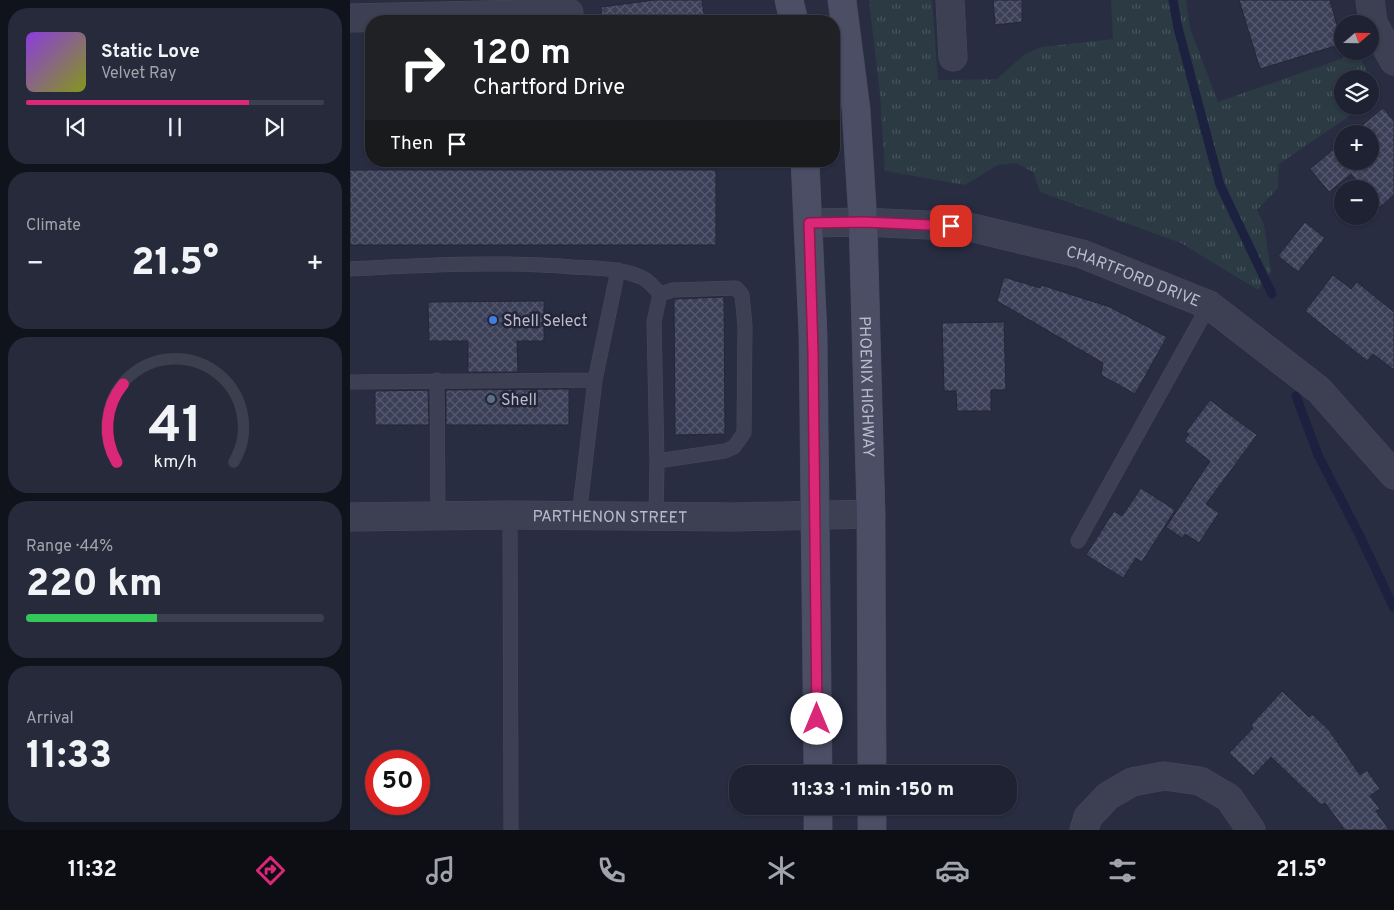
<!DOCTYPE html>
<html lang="en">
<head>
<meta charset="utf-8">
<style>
  body { margin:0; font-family:Overpass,sans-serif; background:#272a3a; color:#f1f3f6; height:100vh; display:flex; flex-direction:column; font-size:19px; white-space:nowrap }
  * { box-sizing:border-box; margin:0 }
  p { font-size:16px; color:#a1a4ac }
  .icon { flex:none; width:28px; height:28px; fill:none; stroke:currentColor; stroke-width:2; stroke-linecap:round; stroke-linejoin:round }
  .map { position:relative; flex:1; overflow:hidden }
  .sheet { display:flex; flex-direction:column; gap:8px; padding:8px; background:#11131c; width:350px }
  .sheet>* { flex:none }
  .top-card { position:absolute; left:15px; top:15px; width:475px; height:152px; border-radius:20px; box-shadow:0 1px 4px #0004,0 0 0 1px #3c3f4d; background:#202124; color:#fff; overflow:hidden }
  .needle { width:32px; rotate:70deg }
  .fabs { position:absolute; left:984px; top:15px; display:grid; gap:10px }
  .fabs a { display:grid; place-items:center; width:45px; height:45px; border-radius:50%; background:#1f2232; box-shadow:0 1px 4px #0004,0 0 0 1px #3c3f4d; font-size:25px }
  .speed { position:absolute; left:15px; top:750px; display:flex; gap:10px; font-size:25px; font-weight:700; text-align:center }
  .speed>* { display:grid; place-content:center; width:65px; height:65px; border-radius:50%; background:#1f2232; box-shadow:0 1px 4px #0004,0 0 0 1px #3c3f4d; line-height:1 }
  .speed .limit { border:8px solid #d22; background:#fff; color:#111 }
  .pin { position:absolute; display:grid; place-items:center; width:42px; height:42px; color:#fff; margin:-21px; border-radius:10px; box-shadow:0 2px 8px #0006 }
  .me { position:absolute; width:55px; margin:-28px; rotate:0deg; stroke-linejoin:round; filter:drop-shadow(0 0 4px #0008) }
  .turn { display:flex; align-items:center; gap:18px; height:105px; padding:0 25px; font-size:22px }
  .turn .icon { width:65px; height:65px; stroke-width:2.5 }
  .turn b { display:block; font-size:35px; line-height:42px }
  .then { display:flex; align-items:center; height:48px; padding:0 25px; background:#0003; gap:10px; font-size:19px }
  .big { font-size:38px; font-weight:800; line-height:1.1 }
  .sheet .card { flex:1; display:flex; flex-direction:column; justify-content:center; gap:8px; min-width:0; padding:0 18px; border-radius:20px; background:#272a3a }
  .sheet .dial { align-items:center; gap:0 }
  .dial svg { height:130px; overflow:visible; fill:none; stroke:#3c3f4d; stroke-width:7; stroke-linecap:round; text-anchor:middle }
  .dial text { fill:#f1f3f6; stroke:none }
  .song { display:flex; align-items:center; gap:15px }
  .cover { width:60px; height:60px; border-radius:8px; background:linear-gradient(135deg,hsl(270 70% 55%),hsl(70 70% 35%)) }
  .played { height:5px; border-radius:2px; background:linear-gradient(90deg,#db2777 75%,#3c3f4d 75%) }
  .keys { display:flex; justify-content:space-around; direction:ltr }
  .heat { display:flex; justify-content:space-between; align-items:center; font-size:28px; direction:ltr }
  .charge { height:8px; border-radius:4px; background:linear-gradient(90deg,#34c759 44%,#3c3f4d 0) }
  .trip { position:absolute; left:379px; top:765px; width:288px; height:50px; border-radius:20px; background:#1f2232; box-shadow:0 1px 4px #0004,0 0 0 1px #3c3f4d; font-weight:800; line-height:50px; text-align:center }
  .tabs { display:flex; height:80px; justify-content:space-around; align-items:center; background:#0c0e14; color:#a1a4ac }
  .tabs .icon { width:35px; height:35px }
  .tabs .on { color:#db2777 }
  .tabs b { font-size:22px; color:#f1f3f6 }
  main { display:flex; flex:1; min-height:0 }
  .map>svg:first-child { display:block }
</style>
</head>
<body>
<main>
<section class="sheet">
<div class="card">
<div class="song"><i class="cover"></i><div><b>Static Love</b><p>Velvet Ray</p></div></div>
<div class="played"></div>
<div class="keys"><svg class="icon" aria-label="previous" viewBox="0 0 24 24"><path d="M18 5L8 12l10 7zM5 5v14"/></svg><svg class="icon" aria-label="pause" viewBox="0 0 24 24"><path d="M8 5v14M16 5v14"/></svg><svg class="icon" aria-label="next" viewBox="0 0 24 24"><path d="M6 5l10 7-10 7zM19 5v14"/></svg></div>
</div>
<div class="card"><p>Climate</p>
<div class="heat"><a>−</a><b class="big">21.5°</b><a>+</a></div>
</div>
<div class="card dial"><svg viewBox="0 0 100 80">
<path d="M14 69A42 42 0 1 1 86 69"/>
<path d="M14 69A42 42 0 0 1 18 21" stroke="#db2777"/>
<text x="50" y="56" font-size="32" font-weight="700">41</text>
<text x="50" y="72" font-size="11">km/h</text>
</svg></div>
<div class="card"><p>Range · 44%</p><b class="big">220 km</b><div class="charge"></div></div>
<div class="card"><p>Arrival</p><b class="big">11:33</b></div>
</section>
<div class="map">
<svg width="1044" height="830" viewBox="0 0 1044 830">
  <defs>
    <pattern id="grass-tufts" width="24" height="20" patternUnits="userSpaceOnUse" patternTransform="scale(1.25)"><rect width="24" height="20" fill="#2b3a43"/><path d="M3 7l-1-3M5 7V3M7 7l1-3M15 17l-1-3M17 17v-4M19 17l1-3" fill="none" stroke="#48555d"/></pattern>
    <pattern id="building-cross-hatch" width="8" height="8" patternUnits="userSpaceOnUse" patternTransform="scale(1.25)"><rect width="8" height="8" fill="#3b4058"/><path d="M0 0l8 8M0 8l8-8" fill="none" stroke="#555a6f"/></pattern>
  </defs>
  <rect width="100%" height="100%" fill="#292d42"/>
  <path fill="url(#grass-tufts)" d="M519,0H582L588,80L647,79L675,54L692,47L763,39L761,0H836L840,28L868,102L1008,53L1029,96L1020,102V79H992V106H1014L929,164L928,188L907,210L914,225L921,272L908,290L831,243L690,192L683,172L666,163L648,165L615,185L535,171L530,94Z"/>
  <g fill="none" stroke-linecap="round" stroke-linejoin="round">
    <path stroke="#1c2140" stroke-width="9" d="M823,0L828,28L870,185L922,294
      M946,396L968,455L1009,534L1044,608"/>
  </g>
  <path fill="url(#building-cross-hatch)" stroke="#242739" d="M305,0H352L355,21H252L251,7Z
    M643,0H672V22L645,25Z
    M889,0H980L992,44L910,69Z
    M1033,108L1044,121V195L1029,208L1020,197V189H1013L1001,174L979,192L960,169L992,142V161H1020V134H1002Z
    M0,170H366V245H0Z
    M955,222L975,238L948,272L928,256Z
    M983,275L1001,289L1007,282L1044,312V370L1023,354L1017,361L955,311Z
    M654,277L690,288L691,285L760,307L817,337L785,394L751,375L753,363L647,301Z
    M374,297L375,434L325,435L324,299Z
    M194,301V341H167L168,372H118V341H79L78,302Z
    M654,322L656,390H641V411H607L606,391H594L592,323Z
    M219,389V425H96V390Z
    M78,390L79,425H25V391Z
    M860,400L907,435L856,504L869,513L849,543L835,534L832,538L816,527L860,461L834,441L839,434L836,432Z
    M791,488L825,510L792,562L786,558L773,578L736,555L764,511L772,516Z
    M932,691L959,717L962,714L979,730L1010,775L1017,770L1030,789L1020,796L1030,809L1026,811L1039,830H995L975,803L971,805L921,757L903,776L879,753L903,728L901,725Z"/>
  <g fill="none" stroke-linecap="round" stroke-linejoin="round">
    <defs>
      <path id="lane" d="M0,269C75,265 147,261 222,267C246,268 271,268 293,278C300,282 305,288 310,294
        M87,380L88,515
        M245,380L268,270
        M0,382L245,380L229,516
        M160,515L161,830
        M306,517L307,461L304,322L310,294L323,290L386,288L392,295L395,326L394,433L384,447L375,451L307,461
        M728,541L859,305"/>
      <g id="street">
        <path d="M600,0L603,57"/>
        <path d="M1020,0L1023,23L1044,61"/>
        <path d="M0,18L219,13"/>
        <path id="s1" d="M459,223L513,222L619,227L732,254L859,305L969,390L1044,475"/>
        <path id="s2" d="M0,517L160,515L385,517L521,514"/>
        <path d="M734,830L738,817L758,796L782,782L814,776L850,781L879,798L901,830"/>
      </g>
      <g id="secondary">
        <path d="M439,0L444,21"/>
        <path id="s3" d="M492,0L506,109L513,222L521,514L522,774"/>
        <path d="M455,161L463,334L468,774"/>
        <path d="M468,806V830"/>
        <path d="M522,806V830"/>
      </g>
    </defs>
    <use href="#lane" stroke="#47495b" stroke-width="15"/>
    <use href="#street" stroke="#47495b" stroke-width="29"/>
    <use href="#secondary" stroke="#47495b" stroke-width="29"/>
    <use href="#lane" stroke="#3d4052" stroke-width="14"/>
    <use href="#street" stroke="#3d4052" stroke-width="28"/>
    <use href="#secondary" stroke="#4b4e65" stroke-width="28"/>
  </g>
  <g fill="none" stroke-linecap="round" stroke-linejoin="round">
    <defs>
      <path id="route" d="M467,719L463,352L459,223L514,222L601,226"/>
    </defs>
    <use href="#route" stroke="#8e194d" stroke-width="12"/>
    <use href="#route" stroke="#db2777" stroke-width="9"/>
  </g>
  <circle fill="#3f7fe0" stroke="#222537" stroke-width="2" cx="143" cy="320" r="5"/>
  <circle fill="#5c6f8a" stroke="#222537" stroke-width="2" cx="141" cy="399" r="5"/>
  <g text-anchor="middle" stroke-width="5" stroke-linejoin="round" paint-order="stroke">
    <g font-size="16" fill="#babccc" stroke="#222537">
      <text dy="6" stroke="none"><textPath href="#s1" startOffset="332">CHARTFORD DRIVE</textPath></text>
      <text dy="6" stroke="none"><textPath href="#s3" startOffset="388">PHOENIX HIGHWAY</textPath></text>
      <text dy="6" stroke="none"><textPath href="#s2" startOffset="260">PARTHENON STREET</textPath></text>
    </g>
    <g font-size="16" fill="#babccc" stroke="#222537" text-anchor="start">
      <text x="153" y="326">Shell Select</text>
      <text x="151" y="405">Shell</text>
    </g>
  </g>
</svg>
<div class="fabs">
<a><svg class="needle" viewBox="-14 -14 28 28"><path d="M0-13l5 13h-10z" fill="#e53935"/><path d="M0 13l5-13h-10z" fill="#a1a4ac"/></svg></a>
<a><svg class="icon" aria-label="layers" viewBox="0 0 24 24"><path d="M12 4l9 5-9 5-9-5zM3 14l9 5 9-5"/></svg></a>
<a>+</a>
<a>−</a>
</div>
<div class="speed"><div class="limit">50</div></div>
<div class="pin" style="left:601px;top:226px;background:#d93025"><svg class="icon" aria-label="arrive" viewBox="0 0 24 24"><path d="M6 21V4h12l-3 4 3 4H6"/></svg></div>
<svg class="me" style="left:467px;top:719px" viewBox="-20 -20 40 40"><circle r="19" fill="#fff"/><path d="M0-13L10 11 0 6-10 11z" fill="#db2777"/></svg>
<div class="trip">11:33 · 1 min · 150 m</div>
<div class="top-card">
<div class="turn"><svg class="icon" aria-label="right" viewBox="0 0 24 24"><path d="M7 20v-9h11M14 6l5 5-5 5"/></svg><div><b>120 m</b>Chartford Drive</div></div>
<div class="then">Then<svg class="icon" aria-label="arrive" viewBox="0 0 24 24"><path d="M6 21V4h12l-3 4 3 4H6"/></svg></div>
</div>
</div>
</main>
<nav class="tabs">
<b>11:32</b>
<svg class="icon on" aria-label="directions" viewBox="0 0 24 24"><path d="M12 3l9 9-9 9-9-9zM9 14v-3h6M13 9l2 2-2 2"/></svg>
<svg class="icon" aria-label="music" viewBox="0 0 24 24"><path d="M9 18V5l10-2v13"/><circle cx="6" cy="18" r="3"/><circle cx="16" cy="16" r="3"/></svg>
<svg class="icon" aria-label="phone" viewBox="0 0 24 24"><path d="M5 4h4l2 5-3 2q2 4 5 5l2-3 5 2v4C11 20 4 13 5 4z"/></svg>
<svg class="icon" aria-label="climate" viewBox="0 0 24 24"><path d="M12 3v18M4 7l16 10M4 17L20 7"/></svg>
<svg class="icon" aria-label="car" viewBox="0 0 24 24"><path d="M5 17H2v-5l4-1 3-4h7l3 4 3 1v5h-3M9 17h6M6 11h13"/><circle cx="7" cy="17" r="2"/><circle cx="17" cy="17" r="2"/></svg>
<svg class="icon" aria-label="filters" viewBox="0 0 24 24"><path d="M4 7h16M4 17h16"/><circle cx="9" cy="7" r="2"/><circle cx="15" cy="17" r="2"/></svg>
<b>21.5°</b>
</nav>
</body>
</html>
